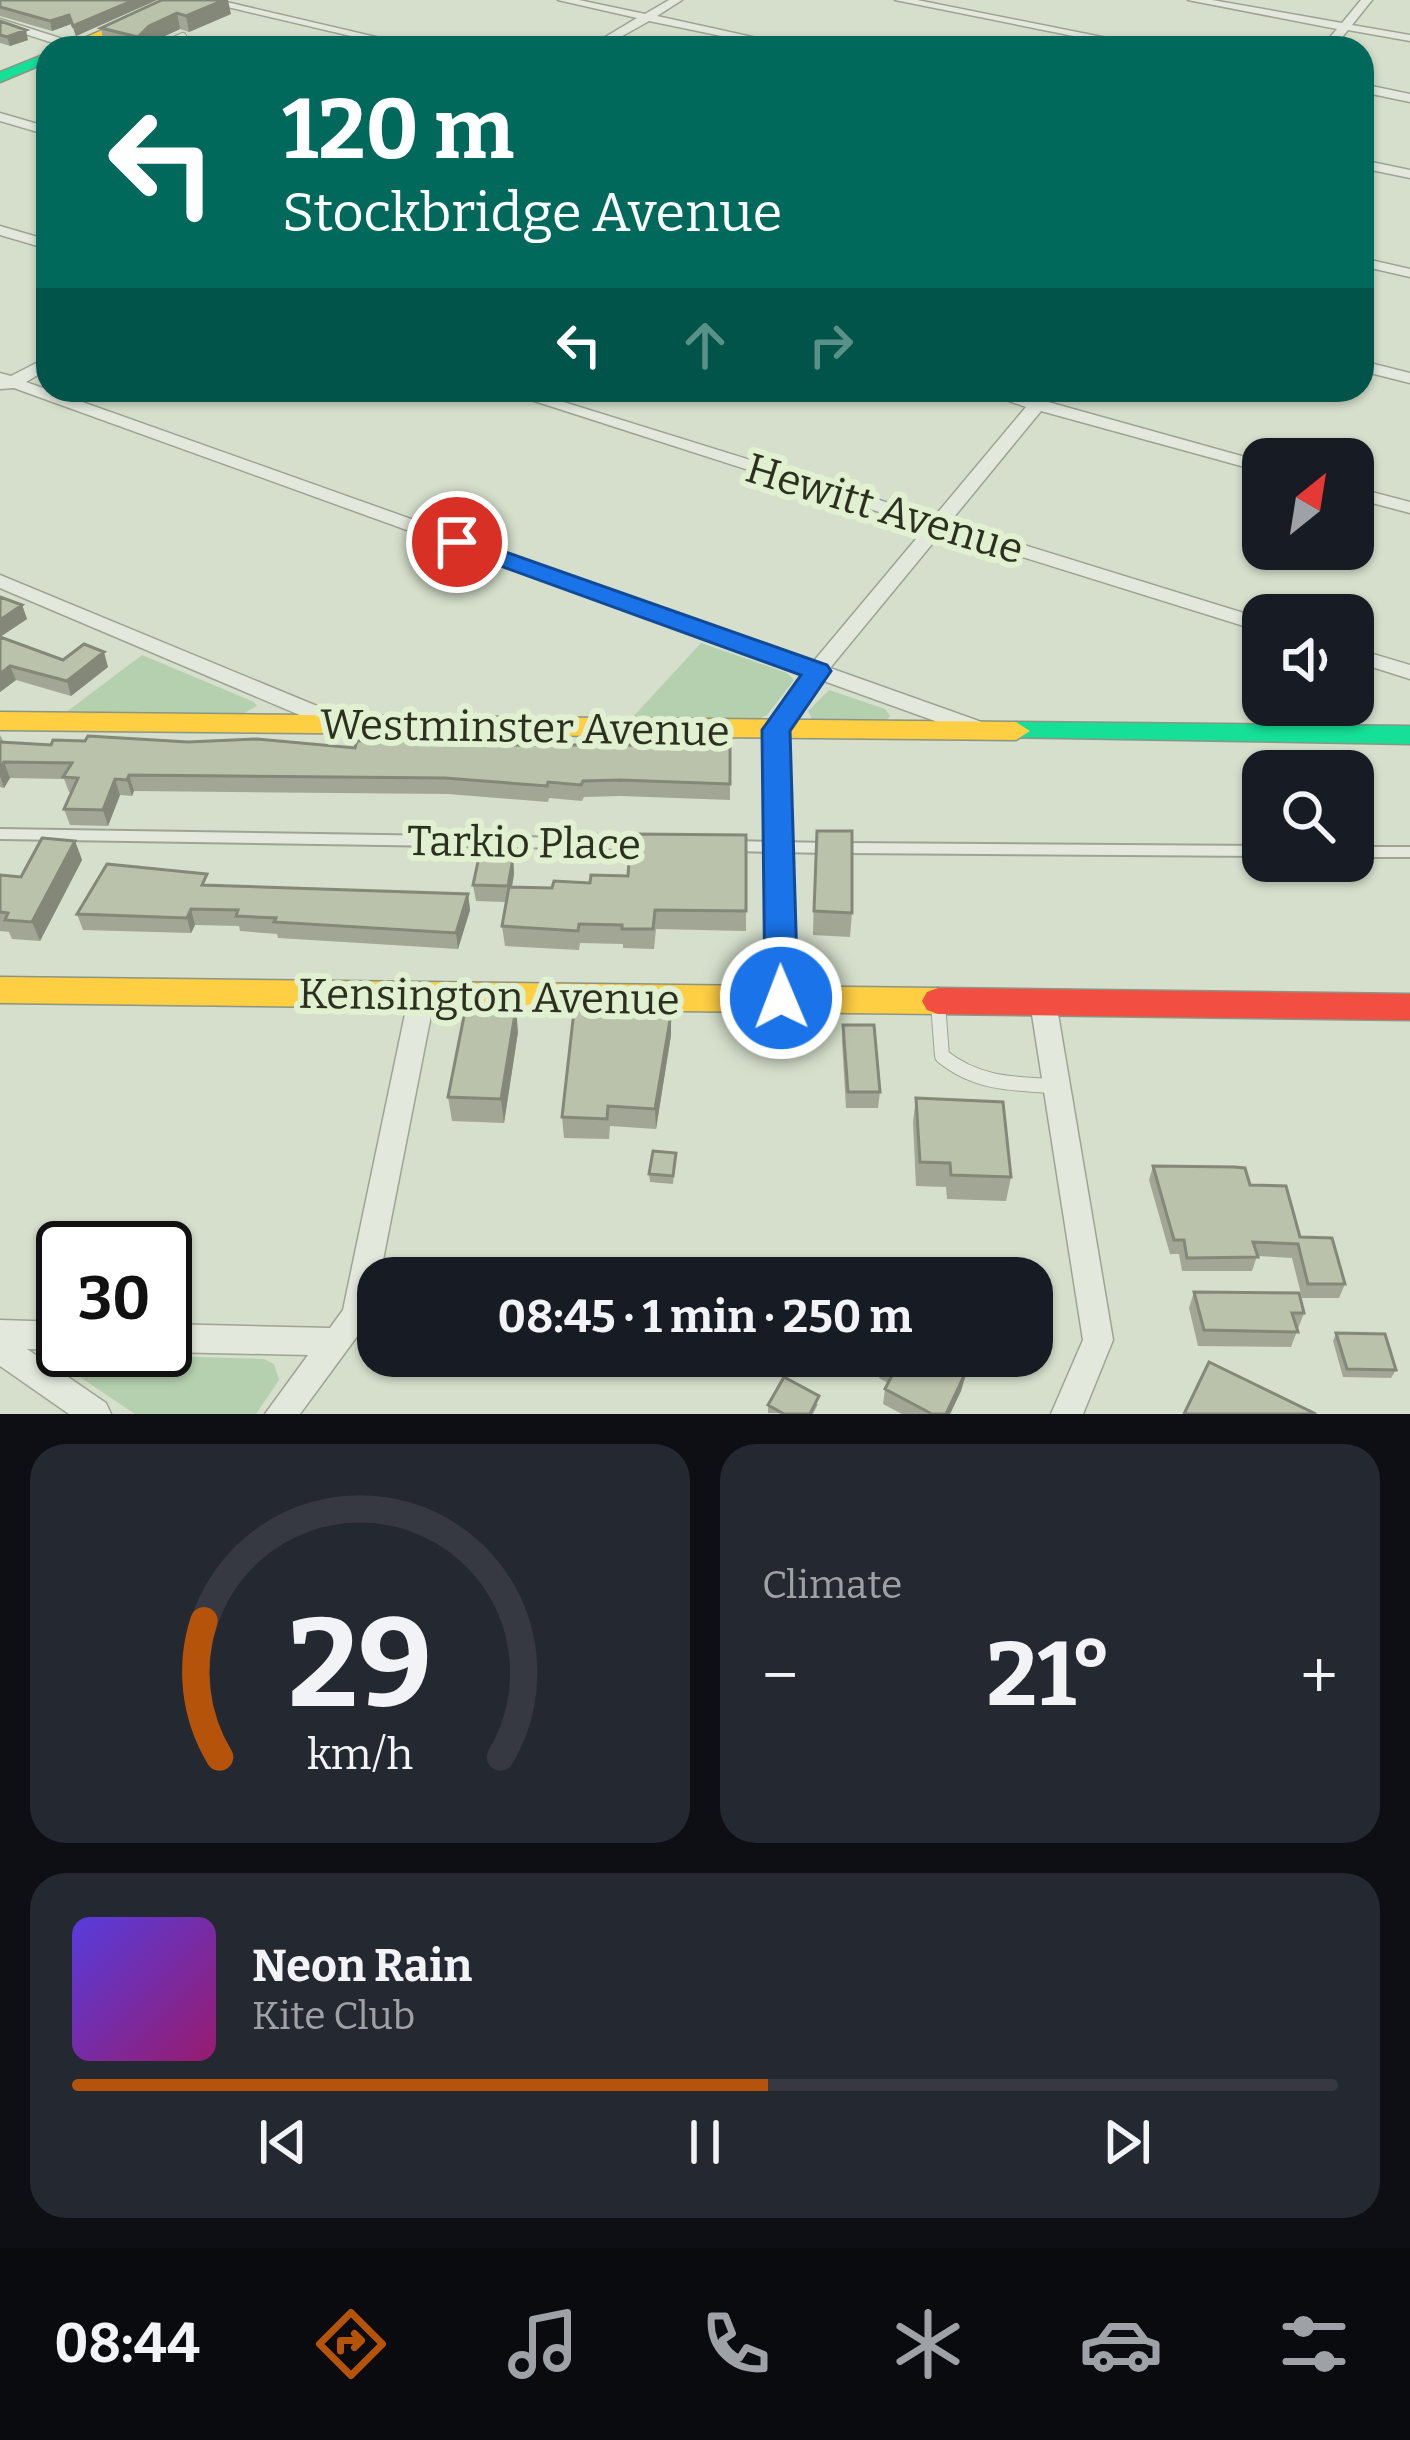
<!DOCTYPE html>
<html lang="en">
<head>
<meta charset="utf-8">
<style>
  body { margin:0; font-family:Bitter,serif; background:#242831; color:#f1f3f6; height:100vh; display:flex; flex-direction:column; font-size:45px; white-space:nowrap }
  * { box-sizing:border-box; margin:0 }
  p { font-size:39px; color:#9ea1a6 }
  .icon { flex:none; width:66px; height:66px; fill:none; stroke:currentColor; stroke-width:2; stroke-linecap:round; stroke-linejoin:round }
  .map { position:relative; height:1414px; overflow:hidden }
  .drawer { display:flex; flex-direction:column; gap:30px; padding:30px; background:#0d0f14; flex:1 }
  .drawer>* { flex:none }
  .top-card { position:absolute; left:36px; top:36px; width:1338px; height:366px; border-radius:36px; box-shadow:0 3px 9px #0004; background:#00695c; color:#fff; overflow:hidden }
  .needle { width:78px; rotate:30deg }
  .buttons { position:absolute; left:1242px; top:438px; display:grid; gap:24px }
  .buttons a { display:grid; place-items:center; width:132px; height:132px; border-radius:24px; background:#171b24; box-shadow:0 3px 9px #0004; font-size:60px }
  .speed { position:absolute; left:36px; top:1221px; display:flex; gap:24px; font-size:60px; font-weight:700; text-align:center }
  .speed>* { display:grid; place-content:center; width:156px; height:156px; border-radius:50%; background:#171b24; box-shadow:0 3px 9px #0004; line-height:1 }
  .speed .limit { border:6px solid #111; border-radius:18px; background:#fff; color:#111 }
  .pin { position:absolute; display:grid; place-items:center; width:102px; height:102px; color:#fff; margin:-51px; border:6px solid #fff; border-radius:50%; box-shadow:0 3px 12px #0007 }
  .me { position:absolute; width:132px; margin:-66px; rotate:359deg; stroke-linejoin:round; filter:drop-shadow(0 0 9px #0008) }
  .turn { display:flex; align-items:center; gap:42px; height:252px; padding:0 48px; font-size:54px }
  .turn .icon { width:156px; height:156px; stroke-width:2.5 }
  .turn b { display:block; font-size:84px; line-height:102px }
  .lanes { display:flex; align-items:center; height:114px; padding:0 48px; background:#0003; justify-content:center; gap:60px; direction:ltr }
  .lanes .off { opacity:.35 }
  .big { font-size:90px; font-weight:700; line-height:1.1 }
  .drawer .widget { flex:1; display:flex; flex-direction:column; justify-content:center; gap:18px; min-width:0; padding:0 42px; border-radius:36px; background:#242831 }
  .drawer .dial { align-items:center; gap:0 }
  .dial svg { height:312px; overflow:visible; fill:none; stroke:#363941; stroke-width:7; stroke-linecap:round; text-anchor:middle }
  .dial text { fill:#f1f3f6; stroke:none }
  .song { display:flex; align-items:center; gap:36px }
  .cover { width:144px; height:144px; border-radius:18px; background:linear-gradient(135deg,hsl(250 70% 55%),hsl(320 70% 35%)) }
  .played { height:12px; border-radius:6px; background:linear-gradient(90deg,#b45309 55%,#363941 55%) }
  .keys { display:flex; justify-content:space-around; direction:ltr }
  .heat { display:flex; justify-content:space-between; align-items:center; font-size:66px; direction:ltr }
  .drawer .tiles { flex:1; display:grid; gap:30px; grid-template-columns:1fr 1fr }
  .widget:last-child { grid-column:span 2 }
  .trip { position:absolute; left:357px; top:1257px; width:696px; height:120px; border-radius:36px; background:#171b24; box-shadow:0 3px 9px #0004; font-weight:700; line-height:120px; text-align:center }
  .dock { display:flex; height:192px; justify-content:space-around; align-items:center; background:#090b0e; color:#9ea1a6 }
  .dock .icon { width:84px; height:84px }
  .dock .current { color:#b45309 }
  .dock b { font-size:54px; color:#f1f3f6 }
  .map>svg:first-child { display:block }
</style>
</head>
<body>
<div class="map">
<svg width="1410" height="1414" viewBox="0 0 1410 1414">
  <rect width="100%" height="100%" fill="#d5dfcb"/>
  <path fill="#b5d0af" d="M701,643L787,673L794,680L767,715L757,720L631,719Z
    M142,655L254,702L257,706L243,714L65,713Z
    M829,690L885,709L890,716L887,720L812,719L808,711Z
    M90,1354L264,1359L274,1364L279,1380L256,1414H135L71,1371L76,1358Z"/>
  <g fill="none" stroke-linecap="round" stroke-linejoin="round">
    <defs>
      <path id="lane-far2" d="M156,48L183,36
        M193,48L208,41"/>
      <path id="lane-far1" d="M0,834L645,844
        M735,846L825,848
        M843,848L1263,851
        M1353,852H1410"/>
      <path id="lane" d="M938,1004L942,1056C976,1084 1013,1084 1055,1086"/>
      <path id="street" d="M198,0H218L423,48H402Z
        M558,0H579L645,14L669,0H682L657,16L803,48H780L649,21L601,48H587L637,18Z
        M895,0H917L1157,48H1133Z
        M1188,0H1212L1342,23L1361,0H1372L1352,25L1410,35V41L1348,30L1333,48H1321L1337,29Z
        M0,19L85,46L87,48H69L0,26Z
        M1362,84L1410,94V102L1362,92Z
        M0,113L48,127V135L0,121Z
        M1362,160L1410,170V178L1362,168Z
        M0,226L48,240V249L0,235Z
        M1362,258L1410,269V277L1362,266Z
        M48,357V369L26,382L813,662L926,527L500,390H525L934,517L1026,407L977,390H1003L1033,398L1040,390H1057L1048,402L1263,462V472L1041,411L950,522L1263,619V632L942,532L830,668L990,725L993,730L990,735H974L821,680L787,730L794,998L790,1005L781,1008L772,1005L768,998L765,730L805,674L14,388L0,389V373L11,376Z
        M1362,361L1410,373V383L1362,371Z
        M1353,487L1410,502V513L1353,498Z
        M0,575L351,720L354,725L351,730H335L0,588Z
        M1353,648L1410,665V679L1353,661Z
        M422,985L431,988L435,995L372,1316L300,1414H265L308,1355L165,1352L159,1350H165V1324L330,1328L343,1310L409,995L413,988Z
        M1043,992L1052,995L1056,1002L1113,1340L1083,1414H1051L1083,1340L1030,1002L1034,995Z
        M0,1320L63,1322V1350L27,1349L106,1403L111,1414H69L0,1366Z"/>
      <path id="fast" d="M48,53V62L0,82V72Z
        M1016,722L1410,726V744L1006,737L1002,731Z"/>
      <path id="slow" d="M171,0H190L81,48H61Z
        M0,712L1016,722L1030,731L1016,740L0,730Z
        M0,977L938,988L949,992L954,1001L949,1010L938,1014L0,1003Z"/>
      <path id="jam" d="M938,988L1410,994V1020L938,1014L927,1010L922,1001L927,992Z"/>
    </defs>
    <use href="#lane-far2" stroke="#9da494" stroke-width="8"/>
    <use href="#lane-far1" stroke="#9da494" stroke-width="14"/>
    <use href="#lane" stroke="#9da494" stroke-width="16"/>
    <use href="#street" stroke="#9da494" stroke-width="3"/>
    <use href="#fast" stroke="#8d9484" stroke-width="3"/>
    <use href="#slow" stroke="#8d9484" stroke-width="3"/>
    <use href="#jam" stroke="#8d9484" stroke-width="3"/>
    <path stroke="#bac0b3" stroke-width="6" stroke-dasharray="12 8" stroke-linecap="butt" d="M74,1365L90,1370"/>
    <use href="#lane-far2" stroke="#e2e8dc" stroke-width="6"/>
    <use href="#lane-far1" stroke="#e2e8dc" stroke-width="10"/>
    <use href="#lane" stroke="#e2e8dc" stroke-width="14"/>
    <use href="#street" fill="#e2e8dc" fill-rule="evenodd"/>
    <use href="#fast" fill="#16e098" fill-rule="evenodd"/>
    <use href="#slow" fill="#ffcf43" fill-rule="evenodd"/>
    <use href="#jam" fill="#f24e42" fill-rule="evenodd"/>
  </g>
  <path fill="#a1a794" d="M0,0H157L76,36L71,24L52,31L0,16Z
    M162,0L231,14L189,32L180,29L152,42L146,48H122L104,44L101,28Z
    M0,21L28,40L10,46L0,43Z
    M0,597L22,605L27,619L0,637L63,660L108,667L71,696L16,680L0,692Z
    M0,735L4,742L51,745L188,742L355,748L495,745H730V800L621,796L584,797L582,801L549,798L548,802L448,794L134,791L132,796L120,795L108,826L70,825L64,809L72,793L69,792L64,779L10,778L4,788L0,787Z
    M746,835V931L656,929L654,949L623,948V944L580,943L579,950L505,946L502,926L506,902L476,901L473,885L513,858L514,874L512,887L552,888L628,876Z
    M75,841L82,860L40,941L12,939L9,932L0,931V875L21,877Z
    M815,855L852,913L850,937L813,935Z
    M210,885L468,894L470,910L458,949L278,938L277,934L240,931L239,926L195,925L191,933L83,930L77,914Z
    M843,1025L880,1092L878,1108H846L842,1041Z
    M518,1032L504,1123L452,1121L448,1097Z
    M671,1035L656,1129L610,1126L609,1139L564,1138L562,1117Z
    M916,1098L1011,1177L1006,1201L947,1199L946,1187L916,1186L913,1122Z
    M676,1153L673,1184L650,1182L649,1174Z
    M1153,1166L1250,1185L1345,1284L1339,1298H1302L1292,1258L1257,1256L1252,1271H1182L1179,1254H1170L1149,1180Z
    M1194,1292L1304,1313L1291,1347L1198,1346L1189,1308Z
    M1336,1333L1396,1370L1391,1378L1343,1377L1333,1341Z
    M884,1356H972L961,1391L950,1414H902L883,1404L885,1389L888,1383L879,1378L881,1363Z
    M818,1404L813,1414L768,1413V1405Z"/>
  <path fill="#838878" d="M134,0H157L76,36L73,26Z
    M224,0H228L231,14L189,32L186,16Z
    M177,13L180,29L152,42L146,48H140L138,37L149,26Z
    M69,15L71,24L52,31L50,21Z
    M26,30L28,40L10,46L7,37Z
    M22,605L27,619L0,637V620Z
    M104,652L108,667L71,696L67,681Z
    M10,666L16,680L0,692V674Z
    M4,762L10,778L4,788L0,776V769Z
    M129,775L134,791L132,796L127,780Z
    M115,779L120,795L108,826L103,810Z
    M75,841L82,860L40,941L32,922Z
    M513,858L514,874L509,903L508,886Z
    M468,894L470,910L458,949L456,933Z
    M191,909L195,925L191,933L187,918Z
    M516,1008L518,1032L504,1123L501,1099Z
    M671,1014V1035L656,1129L655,1109Z
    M970,1356L961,1391L950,1414H946Z"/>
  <path fill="#bbc2ac" stroke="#838878" stroke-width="3" d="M0,0H134L73,26L69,15L50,21L0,7Z
    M162,0H224L186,16L177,13L149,26L138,37L101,28Z
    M0,21L26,30L7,37L0,35Z
    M0,597L22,605L0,620Z
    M0,637L63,660L84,644L104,652L67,681L10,666L0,674Z
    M88,736L188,742L257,739L355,748L357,741L395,739L495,745H730V784L620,780L583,781L581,785L548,782L547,786L445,778L129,775L127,780L115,779L103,810L64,809L78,778L63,777L72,763L4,762L0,769V742L51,745L53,740L85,741Z
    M817,831H852V913L814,911Z
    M631,834L746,835V911L655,910L653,929H622V925L579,924L578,931L502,926L509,887L552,888L554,881L590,883L591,875L628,876Z
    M42,838L75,841L32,922L5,920L8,913L0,912V875L21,877Z
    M479,857L513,858L508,886L473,885Z
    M107,864L207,874L202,885L468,894L456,933L274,922L276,918L236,916L238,910L191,909L187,918L77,914Z
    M466,1006L516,1008L501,1099L448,1097Z
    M574,1011L671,1014L655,1109L608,1106L607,1119L562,1117Z
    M843,1025H874L880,1092H848Z
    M916,1098L1003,1102L1011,1177L951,1175L950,1163L920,1162Z
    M653,1151L676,1153L673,1176L649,1174Z
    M1153,1166L1234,1167L1245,1168L1250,1185L1286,1186L1300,1237L1332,1238L1345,1284H1308L1298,1244L1253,1242L1258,1257L1187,1258L1184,1240H1174Z
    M1194,1292L1299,1293L1304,1313H1292L1298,1332L1204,1330Z
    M1336,1333L1385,1334L1396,1370L1347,1369Z
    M884,1356H970L964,1376L946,1414H932L885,1389L895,1370L881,1363Z
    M1209,1362L1316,1414H1184Z
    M784,1377L819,1396L810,1414H784L768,1405Z"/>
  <path fill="#1a73e8" stroke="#114b97" stroke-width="3" d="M457,535L827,665L831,671L790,731L798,998L793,1007L781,1011L770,1007L765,998L762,730L801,675L448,547V537Z"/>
  <g text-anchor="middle" stroke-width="12" stroke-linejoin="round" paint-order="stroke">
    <g font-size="42" fill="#2b311e" stroke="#e0f0d1">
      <text transform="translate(885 508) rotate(17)" y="15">Hewitt Avenue</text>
      <text transform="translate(525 727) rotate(1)" y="15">Westminster Avenue</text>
      <text transform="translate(524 842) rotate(1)" y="15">Tarkio Place</text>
      <text transform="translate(489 996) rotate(1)" y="15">Kensington Avenue</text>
    </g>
  </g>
</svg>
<div class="buttons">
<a><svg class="needle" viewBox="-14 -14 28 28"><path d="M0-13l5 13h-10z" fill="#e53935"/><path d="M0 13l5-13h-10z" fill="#9ea1a6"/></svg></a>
<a><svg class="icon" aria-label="sound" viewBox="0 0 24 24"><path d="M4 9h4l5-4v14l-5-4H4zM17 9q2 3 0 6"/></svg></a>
<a><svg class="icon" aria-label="search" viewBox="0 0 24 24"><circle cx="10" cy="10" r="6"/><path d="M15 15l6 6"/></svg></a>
</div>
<div class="speed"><div class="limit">30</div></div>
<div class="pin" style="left:457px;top:542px;background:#d93025"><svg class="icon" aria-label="arrive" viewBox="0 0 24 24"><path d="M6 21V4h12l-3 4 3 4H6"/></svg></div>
<svg class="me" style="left:781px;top:998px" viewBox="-20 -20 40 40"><circle r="17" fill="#1a73e8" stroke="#fff" stroke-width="3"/><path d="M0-11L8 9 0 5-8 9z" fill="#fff"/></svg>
<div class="trip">08:45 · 1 min · 250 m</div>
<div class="top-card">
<div class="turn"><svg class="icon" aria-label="left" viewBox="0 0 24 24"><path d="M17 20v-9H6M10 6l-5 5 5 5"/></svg><div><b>120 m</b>Stockbridge Avenue</div></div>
<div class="lanes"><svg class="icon" aria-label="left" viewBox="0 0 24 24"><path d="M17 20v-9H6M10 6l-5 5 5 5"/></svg><svg class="icon off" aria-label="ahead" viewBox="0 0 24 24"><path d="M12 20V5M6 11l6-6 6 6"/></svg><svg class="icon off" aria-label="right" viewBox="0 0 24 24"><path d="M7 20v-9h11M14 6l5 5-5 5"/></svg></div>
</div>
</div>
<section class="drawer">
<div class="tiles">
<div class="widget dial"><svg viewBox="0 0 100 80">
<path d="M14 69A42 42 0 1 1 86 69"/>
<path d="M14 69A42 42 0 0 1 10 34" stroke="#b45309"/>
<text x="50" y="56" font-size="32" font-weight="700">29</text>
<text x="50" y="72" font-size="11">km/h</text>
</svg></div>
<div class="widget"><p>Climate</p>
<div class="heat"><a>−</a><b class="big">21°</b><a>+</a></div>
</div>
<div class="widget">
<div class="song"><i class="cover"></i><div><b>Neon Rain</b><p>Kite Club</p></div></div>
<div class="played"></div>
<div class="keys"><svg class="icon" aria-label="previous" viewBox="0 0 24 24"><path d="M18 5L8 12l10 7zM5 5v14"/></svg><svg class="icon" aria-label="pause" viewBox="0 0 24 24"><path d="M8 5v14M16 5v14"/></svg><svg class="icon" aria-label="next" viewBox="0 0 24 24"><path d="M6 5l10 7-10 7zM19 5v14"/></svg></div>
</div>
</div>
</section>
<nav class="dock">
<b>08:44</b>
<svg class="icon current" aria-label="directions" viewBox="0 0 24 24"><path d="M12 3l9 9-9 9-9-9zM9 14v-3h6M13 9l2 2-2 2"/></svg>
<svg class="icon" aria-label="music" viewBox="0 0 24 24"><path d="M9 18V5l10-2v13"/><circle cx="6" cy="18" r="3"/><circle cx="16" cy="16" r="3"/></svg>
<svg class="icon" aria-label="phone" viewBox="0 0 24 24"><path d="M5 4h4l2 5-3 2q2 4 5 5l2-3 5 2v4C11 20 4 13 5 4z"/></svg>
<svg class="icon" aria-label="climate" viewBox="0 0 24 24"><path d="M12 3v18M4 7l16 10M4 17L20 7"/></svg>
<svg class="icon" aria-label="car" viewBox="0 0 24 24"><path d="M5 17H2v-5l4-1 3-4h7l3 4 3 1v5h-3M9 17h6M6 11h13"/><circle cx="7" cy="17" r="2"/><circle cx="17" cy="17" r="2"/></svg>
<svg class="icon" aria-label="filters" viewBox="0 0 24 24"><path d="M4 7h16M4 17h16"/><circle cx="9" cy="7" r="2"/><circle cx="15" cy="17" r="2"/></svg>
</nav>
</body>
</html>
